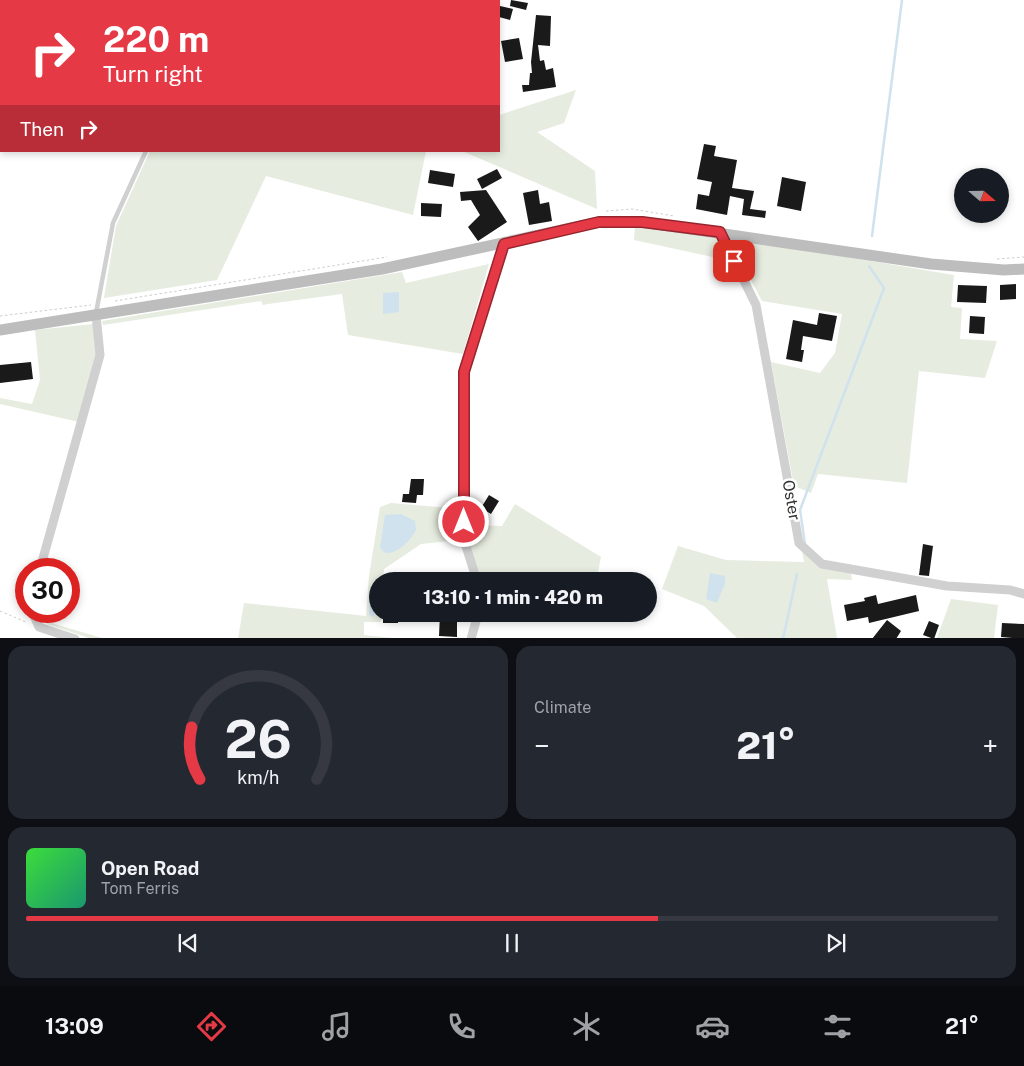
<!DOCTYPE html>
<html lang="en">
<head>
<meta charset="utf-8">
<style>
  body { margin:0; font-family:"Public Sans",sans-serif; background:#242831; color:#f1f3f6; height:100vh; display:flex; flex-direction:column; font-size:19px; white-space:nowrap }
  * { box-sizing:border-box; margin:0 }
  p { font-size:16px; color:#9ea1a6 }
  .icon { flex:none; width:28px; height:28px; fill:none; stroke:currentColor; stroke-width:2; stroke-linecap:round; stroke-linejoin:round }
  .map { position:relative; height:638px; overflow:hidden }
  .details { display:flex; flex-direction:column; gap:8px; padding:8px; background:#0d0f14; flex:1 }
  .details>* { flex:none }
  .top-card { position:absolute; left:0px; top:0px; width:500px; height:152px; box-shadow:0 2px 8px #0003; background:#e63946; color:#fff; overflow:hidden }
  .needle { width:32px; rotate:110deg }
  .controls { position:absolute; left:954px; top:168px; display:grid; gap:10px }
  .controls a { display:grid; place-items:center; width:55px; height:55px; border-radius:50%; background:#171b24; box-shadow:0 2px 8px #0003; font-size:25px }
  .speed { position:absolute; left:15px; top:558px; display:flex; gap:10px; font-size:25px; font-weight:700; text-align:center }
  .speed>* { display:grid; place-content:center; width:65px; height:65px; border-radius:50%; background:#171b24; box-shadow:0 2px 8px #0003; line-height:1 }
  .speed .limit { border:8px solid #d22; background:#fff; color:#111 }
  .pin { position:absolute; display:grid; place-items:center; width:42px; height:42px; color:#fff; margin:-21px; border-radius:10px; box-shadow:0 2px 8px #0006 }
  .me { position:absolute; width:55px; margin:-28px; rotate:0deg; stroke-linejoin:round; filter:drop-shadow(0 0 4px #0008) }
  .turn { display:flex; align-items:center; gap:18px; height:105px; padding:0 20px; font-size:22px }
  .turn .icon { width:65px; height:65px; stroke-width:2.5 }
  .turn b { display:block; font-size:35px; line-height:42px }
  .then { display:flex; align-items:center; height:48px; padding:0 20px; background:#0003; gap:10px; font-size:19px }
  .big { font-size:38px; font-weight:800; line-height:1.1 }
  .details .widget { flex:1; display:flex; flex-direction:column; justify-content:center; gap:8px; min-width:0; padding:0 18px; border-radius:15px; background:#242831 }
  .details .dial { align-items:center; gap:0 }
  .dial svg { height:130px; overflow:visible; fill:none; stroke:#363941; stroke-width:7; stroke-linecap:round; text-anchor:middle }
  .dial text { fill:#f1f3f6; stroke:none }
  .song { display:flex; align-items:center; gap:15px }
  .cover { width:60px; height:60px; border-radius:8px; background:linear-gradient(135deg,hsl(120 70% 55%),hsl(160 70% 35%)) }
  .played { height:5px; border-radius:2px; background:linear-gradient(90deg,#e63946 65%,#363941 65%) }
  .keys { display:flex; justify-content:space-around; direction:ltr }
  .heat { display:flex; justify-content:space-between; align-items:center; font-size:28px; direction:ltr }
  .details .tiles { flex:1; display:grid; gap:8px; grid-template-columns:1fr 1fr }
  .widget:last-child { grid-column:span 2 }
  .trip { position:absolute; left:369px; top:572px; width:288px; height:50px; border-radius:25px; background:#171b24; box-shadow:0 2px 8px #0003; font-weight:800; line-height:50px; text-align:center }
  .tabs { display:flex; height:80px; justify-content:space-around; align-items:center; background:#090b0e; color:#9ea1a6 }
  .tabs .icon { width:35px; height:35px }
  .tabs .active { color:#e63946 }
  .tabs b { font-size:22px; color:#f1f3f6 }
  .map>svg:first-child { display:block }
</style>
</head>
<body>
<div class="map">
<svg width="1024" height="639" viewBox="0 0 1024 639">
  <rect width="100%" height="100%" fill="#fff"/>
  <path fill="#e6ecdf" d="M343,0H494L343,1Z
    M576,90L564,123L537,132L595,171L597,209L462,151H499V115Z
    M150,151H426L413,215L266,176L217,280L104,298L116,226Z
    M635,226L719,237L731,261L634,240Z
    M728,237L954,275L951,307L962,308L960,339L997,341L985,378L919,371L907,483L818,474L811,493L794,486L771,362L820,373L835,353L842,314L762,301Z
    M489,264L463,354L348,335L342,294L268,304L263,305L261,301L103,325L102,321L402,272L406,283Z
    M93,324L96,355L79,422L0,404V398L32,404L40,380L35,330Z
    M391,503L450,508L449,541L421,544L384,569L383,581H378V614H382L381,622H364V635L393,638L238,639L244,603L366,616L369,576L380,507Z
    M515,504L601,557L598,572L479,577L468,540V525L502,526Z
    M678,546L726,560L804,562L802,551L851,574L852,580L827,579L837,638H737L704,606L662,589Z
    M951,599L998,605L994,638H937Z
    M48,622L102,638H89L47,624Z"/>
  <path fill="#cfe2ee" d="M399,292V312L383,314V293Z
    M401,514L415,521L416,530C410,541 398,554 385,553L380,548L385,515Z
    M710,573L725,576V583L717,603L706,599Z
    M375,586L377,587V611L373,617L369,615L370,587Z"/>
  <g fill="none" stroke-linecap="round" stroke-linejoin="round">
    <path stroke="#cfe2ee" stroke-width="2.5" d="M872,236L902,0
      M805,544L800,510L884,288L869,266
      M783,639L797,574"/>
  </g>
  <path fill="#1a1a1a" d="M511,0L528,3L526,10L510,6Z
    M500,6L513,9L510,20L499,17Z
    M536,15L551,16L550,46L538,45L540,61L544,60L546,70L553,68L556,87L523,92L522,85H529L530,73H532L531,62Z
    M519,38L523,59L505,62L501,41Z
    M704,144L716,146L714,156L737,160L732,188L754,191L750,209L766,211L765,218L742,215L744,199L730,196L727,215L696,209L698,194L709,196L712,182L697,179Z
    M497,169L502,178L482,189L477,179Z
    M430,170L455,174L453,187L428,183Z
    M782,177L806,182L801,211L777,206Z
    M486,190L507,222L478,241L468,227L480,215L471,200L461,201L460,192Z
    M538,190L540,204L549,202L552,221L529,225L523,193Z
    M421,203L442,204L441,217L421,216Z
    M1016,284V299L1000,300V285Z
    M958,285L987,286L986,303L957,302Z
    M819,313L837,316L832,341L803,336L801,350H804L802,362L786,359L793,320L817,325Z
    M970,316L985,317L984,334L969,333Z
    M31,362L33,379L0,383V365Z
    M411,479H424L423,495H417L416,503L402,502L403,494H409Z
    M489,495L499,501L491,514L481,508Z
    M923,544L933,546L929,576L919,575Z
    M876,595L878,604L916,595L919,611L869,623L868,617L847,621L844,605L865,601L864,598Z
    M383,614H398V623H383Z
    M440,614H457V637L439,636Z
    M887,620L901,631L896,639H872Z
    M929,621L939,625L934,639L923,635Z
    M1002,623L1024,624V639L1001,637Z"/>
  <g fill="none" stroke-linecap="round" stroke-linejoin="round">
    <path stroke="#cdcdcd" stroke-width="1" stroke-dasharray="2.5 2.5" stroke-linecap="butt" d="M606,211L632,209L674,216
      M997,259L1024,257
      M115,301L387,257
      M0,316L91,305
      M0,611L26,622"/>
    <path stroke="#d0d0d0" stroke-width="4.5" d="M215,1L216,0
      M287,1V0
      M96,313L113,223L146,151"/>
    <path stroke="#d0d0d0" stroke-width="9" d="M720,232L756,305L799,543L822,564L947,586L1010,590L1024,594
      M40,569L100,355L96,315
      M477,581L464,540L463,372L504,244
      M32,611L39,627L75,639
      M471,639L478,614"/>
    <path stroke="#bdbdbd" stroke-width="11" d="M0,330L382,269L599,222H642L931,264L1004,270L1024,269"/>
  </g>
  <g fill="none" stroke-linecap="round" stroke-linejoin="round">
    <defs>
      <path id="route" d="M464,522V372L504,244L599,222H642L720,232L734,261"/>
    </defs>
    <use href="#route" stroke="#96252e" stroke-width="12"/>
    <use href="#route" stroke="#e63946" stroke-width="9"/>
  </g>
  <g text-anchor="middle" stroke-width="5" stroke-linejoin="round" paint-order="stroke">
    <g font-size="16" fill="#333" stroke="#fff">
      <text transform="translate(792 500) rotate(80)" y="6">Oster</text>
    </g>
  </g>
</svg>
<div class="controls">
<a><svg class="needle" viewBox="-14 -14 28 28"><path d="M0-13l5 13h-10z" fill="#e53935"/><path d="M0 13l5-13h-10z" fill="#9ea1a6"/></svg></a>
</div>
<div class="speed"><div class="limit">30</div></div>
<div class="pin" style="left:734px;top:261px;background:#d93025"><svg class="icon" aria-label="arrive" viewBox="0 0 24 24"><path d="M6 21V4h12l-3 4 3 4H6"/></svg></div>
<svg class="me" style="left:464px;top:522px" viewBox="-20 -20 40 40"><circle r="17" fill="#e63946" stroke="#fff" stroke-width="3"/><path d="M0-11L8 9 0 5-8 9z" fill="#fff"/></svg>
<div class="trip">13:10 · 1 min · 420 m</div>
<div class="top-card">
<div class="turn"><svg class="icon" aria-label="right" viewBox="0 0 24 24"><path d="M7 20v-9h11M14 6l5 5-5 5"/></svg><div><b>220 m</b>Turn right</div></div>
<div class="then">Then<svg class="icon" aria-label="right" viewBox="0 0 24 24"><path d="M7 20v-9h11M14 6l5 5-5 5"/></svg></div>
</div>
</div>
<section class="details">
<div class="tiles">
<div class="widget dial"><svg viewBox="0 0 100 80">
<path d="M14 69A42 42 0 1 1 86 69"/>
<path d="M14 69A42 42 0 0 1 9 37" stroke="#e63946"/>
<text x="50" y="56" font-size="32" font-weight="700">26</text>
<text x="50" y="72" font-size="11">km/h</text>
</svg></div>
<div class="widget"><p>Climate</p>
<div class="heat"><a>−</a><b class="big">21°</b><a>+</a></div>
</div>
<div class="widget">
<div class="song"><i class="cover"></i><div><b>Open Road</b><p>Tom Ferris</p></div></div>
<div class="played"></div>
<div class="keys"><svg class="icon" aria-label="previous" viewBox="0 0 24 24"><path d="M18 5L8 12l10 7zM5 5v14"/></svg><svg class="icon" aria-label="pause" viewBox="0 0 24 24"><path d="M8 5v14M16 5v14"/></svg><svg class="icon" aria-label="next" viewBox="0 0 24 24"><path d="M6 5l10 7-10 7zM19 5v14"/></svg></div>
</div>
</div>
</section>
<nav class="tabs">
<b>13:09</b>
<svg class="icon active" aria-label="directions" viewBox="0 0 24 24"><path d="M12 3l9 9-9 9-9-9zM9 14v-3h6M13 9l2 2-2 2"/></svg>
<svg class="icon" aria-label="music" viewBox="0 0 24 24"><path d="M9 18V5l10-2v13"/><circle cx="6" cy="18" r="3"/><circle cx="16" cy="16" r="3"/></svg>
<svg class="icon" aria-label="phone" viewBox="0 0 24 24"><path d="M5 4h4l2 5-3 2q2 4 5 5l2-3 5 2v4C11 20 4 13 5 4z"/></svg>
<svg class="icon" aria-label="climate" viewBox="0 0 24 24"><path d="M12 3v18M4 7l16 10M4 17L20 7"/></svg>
<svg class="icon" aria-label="car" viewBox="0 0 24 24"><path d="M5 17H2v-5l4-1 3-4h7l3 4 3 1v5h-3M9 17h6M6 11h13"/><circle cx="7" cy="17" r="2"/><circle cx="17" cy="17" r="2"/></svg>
<svg class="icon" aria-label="filters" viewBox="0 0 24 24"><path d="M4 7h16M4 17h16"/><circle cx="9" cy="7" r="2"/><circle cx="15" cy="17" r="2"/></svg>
<b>21°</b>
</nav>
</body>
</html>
